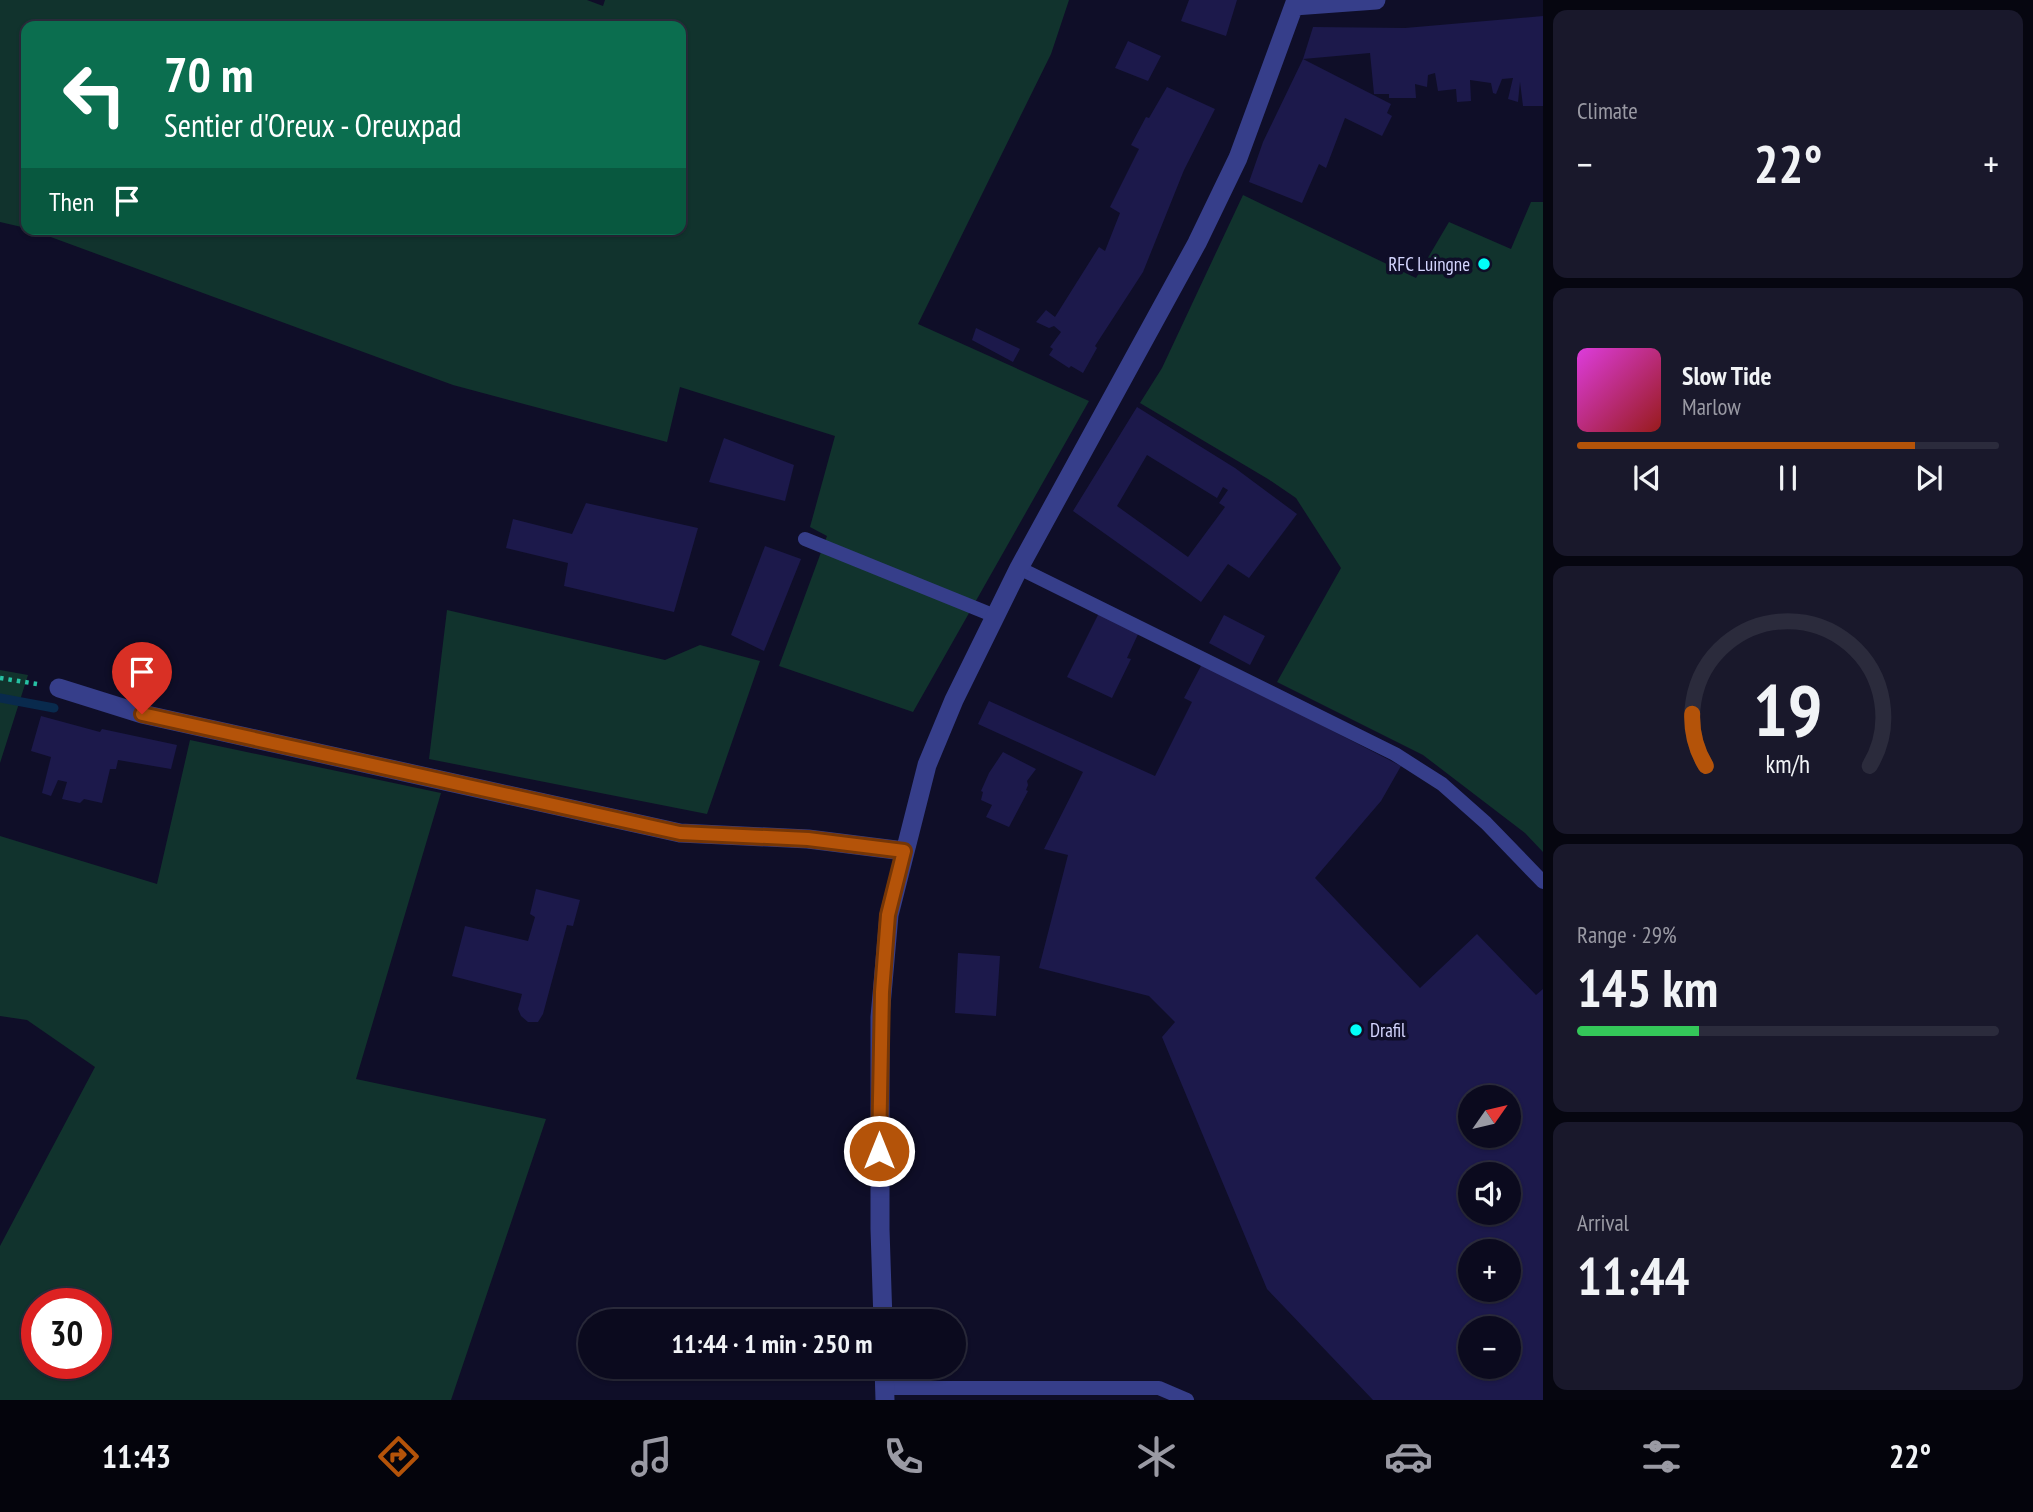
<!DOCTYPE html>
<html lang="en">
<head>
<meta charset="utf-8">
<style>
  body { margin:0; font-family:"PT Sans Narrow",sans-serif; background:#19182b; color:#f1f3f6; height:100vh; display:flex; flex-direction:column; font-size:26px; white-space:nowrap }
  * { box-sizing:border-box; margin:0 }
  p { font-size:23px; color:#9a9aa4 }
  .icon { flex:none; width:38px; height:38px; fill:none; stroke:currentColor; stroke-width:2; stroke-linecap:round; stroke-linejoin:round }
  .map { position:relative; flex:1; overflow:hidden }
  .panel { display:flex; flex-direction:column; gap:10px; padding:10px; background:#060610; width:490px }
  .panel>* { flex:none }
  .hud { position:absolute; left:21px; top:21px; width:665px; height:214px; border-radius:14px; box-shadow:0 2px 5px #0004,0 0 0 2px #2b2b3c; background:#0b6e4f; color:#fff; overflow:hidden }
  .needle { width:46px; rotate:56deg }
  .controls { position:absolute; left:1458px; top:1085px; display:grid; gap:14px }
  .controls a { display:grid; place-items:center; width:63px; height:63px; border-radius:50%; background:#0b0a1e; box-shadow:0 2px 5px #0004,0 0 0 2px #2b2b3c; font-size:35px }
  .speed { position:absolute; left:21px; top:1288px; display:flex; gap:14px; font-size:35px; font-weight:700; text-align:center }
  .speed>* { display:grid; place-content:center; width:91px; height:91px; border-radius:50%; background:#0b0a1e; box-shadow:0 2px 5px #0004,0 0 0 2px #2b2b3c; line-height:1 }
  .speed .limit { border:10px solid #d22; background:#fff; color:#111 }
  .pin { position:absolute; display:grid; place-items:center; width:60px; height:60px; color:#fff; margin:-72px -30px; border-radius:50% 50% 50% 0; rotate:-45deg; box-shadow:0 0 7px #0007 }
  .pin .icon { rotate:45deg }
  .me { position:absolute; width:77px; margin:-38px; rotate:0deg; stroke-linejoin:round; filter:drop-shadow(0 0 5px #0008) }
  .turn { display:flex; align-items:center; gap:24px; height:147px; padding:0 28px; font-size:32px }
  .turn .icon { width:91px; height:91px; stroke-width:2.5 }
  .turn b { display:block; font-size:49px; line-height:60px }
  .then { display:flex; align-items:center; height:66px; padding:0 28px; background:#0003; gap:14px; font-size:26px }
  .big { font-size:52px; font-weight:700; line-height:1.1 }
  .panel .widget { flex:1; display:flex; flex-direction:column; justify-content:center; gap:10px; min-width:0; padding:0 24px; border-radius:14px; background:#19182b }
  .panel .dial { align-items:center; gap:0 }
  .dial svg { height:182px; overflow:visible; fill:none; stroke:#2b2b3c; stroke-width:7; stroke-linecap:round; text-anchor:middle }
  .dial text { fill:#f1f3f6; stroke:none }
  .song { display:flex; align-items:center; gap:21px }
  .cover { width:84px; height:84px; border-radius:10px; background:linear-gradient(135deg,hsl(300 70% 55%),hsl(0 70% 35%)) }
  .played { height:7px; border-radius:4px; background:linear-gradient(90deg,#b45309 80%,#2b2b3c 80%) }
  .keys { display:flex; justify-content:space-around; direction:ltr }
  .heat { display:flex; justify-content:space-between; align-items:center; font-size:38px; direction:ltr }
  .charge { height:10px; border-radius:5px; background:linear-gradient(90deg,#34c759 29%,#2b2b3c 0) }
  .trip { position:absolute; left:578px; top:1309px; width:388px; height:70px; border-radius:35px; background:#0b0a1e; box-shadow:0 2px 5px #0004,0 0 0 2px #2b2b3c; font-weight:700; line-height:70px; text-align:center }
  .menu { display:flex; height:112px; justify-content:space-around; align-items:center; background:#04040c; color:#9a9aa4 }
  .menu .icon { width:49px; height:49px }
  .menu .selected { color:#b45309 }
  .menu b { font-size:32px; color:#f1f3f6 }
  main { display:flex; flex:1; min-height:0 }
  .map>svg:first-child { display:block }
</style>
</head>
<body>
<main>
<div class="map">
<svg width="1543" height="1400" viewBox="0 0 1543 1400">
  <rect width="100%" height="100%" fill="#0f0e28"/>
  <path fill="#11332d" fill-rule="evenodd" d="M0,0H587L603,6L605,0H1069L1051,54L918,324L1089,401L913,712L779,666L827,536L810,527L835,436L680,387L667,442L453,385L29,229H681V26H26V228L0,222Z
    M1243,195L1416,278L1449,222L1511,249L1531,202H1543V852L1525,833L1423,755L1277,682L1341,568L1296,498L1268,479L1140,403L1162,368Z
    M447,610L665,660L700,645L760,661L707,814L429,759Z
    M0,670L28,675L0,763Z
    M190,740L441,793L356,1079L546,1119L451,1400H0V1246L95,1067L27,1020L0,1016V836L157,884ZM37,1304H96V1363H37Z"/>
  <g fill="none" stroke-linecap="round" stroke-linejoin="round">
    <path stroke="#092a4d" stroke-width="9" d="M0,698L54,708"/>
  </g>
  <path fill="#1c194b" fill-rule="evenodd" d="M1189,0H1237L1226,36L1181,21Z
    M1543,16V106H1523L1520,82L1518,102L1508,99L1513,78L1502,79L1496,94L1493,93L1491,83L1470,80L1471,101L1457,102L1456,89L1438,91L1435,73L1428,75L1427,87L1415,84L1416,98H1389V94H1374L1370,53L1303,59L1391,104L1387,113L1392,116L1382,136L1345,118L1326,168L1319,164L1302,203L1249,182L1263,142L1303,59L1313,27L1405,28Z
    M1128,41L1161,56L1148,81L1115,68Z
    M1167,87L1215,109L1184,170L1143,272L1095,346L1097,348L1083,373L1071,366L1069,368L1049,355L1053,349L1050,347L1061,332L1054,326L1049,328L1036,322L1046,310L1055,317L1099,247L1105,251L1120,213L1110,207L1139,149L1131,145L1146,117L1149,118Z
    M976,328L1020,349L1013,362L972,340Z
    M1137,407L1235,468L1297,514L1249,578L1228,564L1201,602L1073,511ZM1147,455L1217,498L1223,487L1228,490L1219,503L1225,507L1188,557L1117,506Z
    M724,438L794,465L785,501L709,482Z
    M586,503L698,528L674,612L564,586L568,563L506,548L513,519L572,534Z
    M765,546L801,559L764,651L731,635Z
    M1099,613L1139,632L1127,658L1131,659L1112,698L1067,677Z
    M1224,615L1265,636L1250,665L1209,643Z
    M1202,664L1401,766L1381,801L1315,878L1420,988L1477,934L1536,995L1543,989V1400H1373L1267,1289L1162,1037L1175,1022L1149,996L1039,968L1068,855L1044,849L1083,772L978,724L989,701L1155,776L1192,702L1184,698ZM1470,1097H1508V1136H1470ZM1470,1174H1508V1213H1470ZM1470,1251H1508V1290H1470ZM1470,1328H1508V1367H1470Z
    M41,716L100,732L102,729L177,745L171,769L118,760L116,769H110L102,803L84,799L80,803L62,799L67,782L58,780L51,796L42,793L51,757L31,751Z
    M1003,752L1036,769L1027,781L1028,785L1026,790L1028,791L1009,827L986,817L992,805L981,800L983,792L981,791L989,773Z
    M536,889L580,900L573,926L567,925L543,1014L538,1022H528L521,1016L518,1009L522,994L452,976L465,926L528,941L535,917L530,914Z
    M958,953L1000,956L996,1016L955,1013Z"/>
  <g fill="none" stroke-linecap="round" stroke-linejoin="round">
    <path stroke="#27c1a4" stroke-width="4.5" stroke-dasharray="3.5 5" stroke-linecap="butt" d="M0,678L37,684"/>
    <path stroke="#363e8a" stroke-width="14" d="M805,539L995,616
      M1019,568L1395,754L1442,784L1486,823L1543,882
      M885,1388H1159L1187,1400"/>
    <path stroke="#363e8a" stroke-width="19" d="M1294,6L1376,0
      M59,688L142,714L680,833L808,839L904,851
      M883,1321L880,1229V1017L889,915L927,765L954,700L1019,568L1197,243L1238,158L1296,0
      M884,1367L885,1400"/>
  </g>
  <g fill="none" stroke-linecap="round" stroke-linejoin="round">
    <defs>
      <path id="route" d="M142,714L680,833L808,839L904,851L888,915L882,992L879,1151"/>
    </defs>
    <use href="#route" stroke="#753606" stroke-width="18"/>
    <use href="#route" stroke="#b45309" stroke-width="12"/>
  </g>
  <g fill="#01fff8" stroke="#0f0e28" stroke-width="2.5">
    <circle cx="1484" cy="264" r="7"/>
    <circle cx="1356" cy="1030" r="7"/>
  </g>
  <g text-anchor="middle" stroke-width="7" stroke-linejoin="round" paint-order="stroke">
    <g font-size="19" fill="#d5d6ff" stroke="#0f0e28" text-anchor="end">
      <text x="1470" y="271">RFC Luingne</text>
      <text x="1370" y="1037" text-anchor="start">Drafil</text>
    </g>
  </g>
</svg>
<div class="controls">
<a><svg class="needle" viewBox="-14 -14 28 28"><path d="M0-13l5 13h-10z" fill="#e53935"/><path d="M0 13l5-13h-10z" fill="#9a9aa4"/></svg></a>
<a><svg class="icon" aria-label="sound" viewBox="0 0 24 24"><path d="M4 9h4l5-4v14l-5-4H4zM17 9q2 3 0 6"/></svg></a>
<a>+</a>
<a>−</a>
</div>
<div class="speed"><div class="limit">30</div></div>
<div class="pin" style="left:142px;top:714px;background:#d93025"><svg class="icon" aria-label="arrive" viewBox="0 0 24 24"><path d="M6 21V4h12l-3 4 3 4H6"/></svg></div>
<svg class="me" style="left:879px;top:1151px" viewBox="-20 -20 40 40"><circle r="17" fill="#b45309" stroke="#fff" stroke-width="3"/><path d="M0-11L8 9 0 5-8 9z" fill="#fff"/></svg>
<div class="trip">11:44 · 1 min · 250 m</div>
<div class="hud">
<div class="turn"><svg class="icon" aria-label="left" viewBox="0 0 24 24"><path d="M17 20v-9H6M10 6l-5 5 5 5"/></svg><div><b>70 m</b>Sentier d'Oreux - Oreuxpad</div></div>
<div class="then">Then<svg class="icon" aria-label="arrive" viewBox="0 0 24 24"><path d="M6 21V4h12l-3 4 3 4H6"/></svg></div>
</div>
</div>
<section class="panel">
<div class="widget"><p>Climate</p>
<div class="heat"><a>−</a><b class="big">22°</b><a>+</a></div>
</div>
<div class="widget">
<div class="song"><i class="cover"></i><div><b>Slow Tide</b><p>Marlow</p></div></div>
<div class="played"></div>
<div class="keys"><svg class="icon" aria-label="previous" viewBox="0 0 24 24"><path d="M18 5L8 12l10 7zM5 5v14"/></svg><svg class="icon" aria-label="pause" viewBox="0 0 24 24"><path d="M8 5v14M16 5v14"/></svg><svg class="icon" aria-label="next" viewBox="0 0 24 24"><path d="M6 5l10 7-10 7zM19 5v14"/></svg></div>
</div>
<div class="widget dial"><svg viewBox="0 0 100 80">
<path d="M14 69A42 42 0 1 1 86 69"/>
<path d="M14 69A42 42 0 0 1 8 46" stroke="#b45309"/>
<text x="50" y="56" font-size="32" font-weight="700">19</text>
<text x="50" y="72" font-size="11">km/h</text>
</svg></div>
<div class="widget"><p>Range · 29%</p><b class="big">145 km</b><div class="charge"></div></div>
<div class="widget"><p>Arrival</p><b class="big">11:44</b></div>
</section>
</main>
<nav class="menu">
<b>11:43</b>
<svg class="icon selected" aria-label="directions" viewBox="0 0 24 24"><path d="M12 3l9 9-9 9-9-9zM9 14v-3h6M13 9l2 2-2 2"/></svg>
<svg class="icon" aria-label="music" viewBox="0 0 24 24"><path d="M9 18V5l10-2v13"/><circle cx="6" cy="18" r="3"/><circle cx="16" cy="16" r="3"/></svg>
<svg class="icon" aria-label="phone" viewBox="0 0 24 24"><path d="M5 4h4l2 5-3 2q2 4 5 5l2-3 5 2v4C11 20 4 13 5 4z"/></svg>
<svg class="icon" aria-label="climate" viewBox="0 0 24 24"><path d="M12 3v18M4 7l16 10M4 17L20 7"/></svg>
<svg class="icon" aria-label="car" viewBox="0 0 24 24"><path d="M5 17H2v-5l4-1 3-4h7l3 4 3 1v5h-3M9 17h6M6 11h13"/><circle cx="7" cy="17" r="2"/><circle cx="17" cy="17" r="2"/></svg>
<svg class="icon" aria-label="filters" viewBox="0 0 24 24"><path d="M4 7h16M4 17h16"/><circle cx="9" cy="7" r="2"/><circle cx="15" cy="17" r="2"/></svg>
<b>22°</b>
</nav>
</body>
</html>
